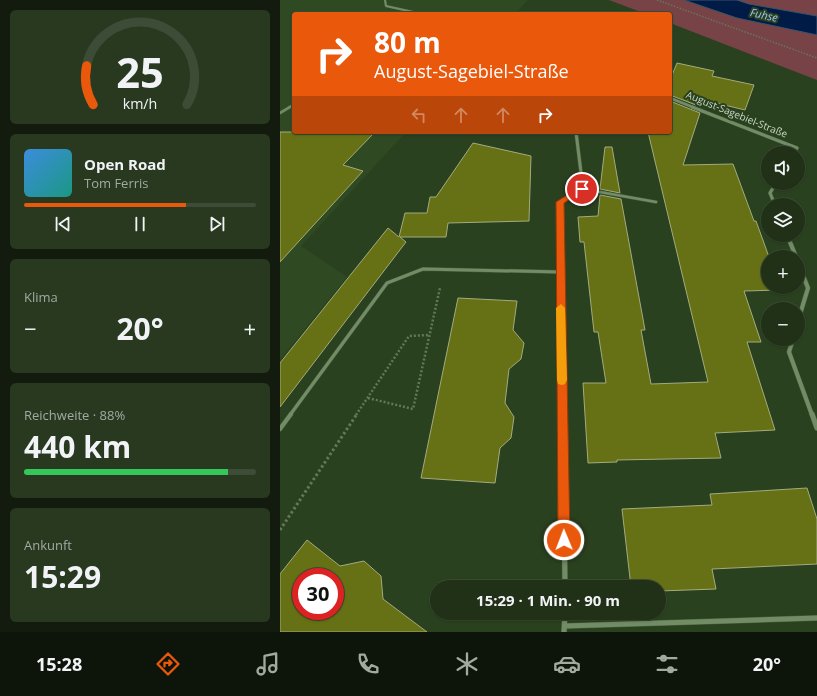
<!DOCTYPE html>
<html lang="de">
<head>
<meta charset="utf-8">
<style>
  body { margin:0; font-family:"Open Sans",sans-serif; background:#283920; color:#f1f3f6; height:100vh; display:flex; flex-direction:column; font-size:15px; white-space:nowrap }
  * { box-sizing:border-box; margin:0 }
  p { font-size:13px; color:#a2a9a1 }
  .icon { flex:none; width:22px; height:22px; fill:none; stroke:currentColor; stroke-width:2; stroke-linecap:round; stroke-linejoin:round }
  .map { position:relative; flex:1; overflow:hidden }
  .side { display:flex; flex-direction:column; gap:10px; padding:10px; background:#121b0d; width:280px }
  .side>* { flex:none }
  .hud { position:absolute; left:12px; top:12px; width:380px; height:122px; border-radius:4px; box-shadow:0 1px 3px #0004,0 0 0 1px #3d4c36; background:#ea580c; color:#fff; overflow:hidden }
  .controls { position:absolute; left:481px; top:146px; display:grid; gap:8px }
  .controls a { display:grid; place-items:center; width:44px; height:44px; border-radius:50%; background:#203117; box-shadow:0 1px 3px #0004,0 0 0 1px #3d4c36; font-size:20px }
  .speed { position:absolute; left:12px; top:568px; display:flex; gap:8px; font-size:20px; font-weight:700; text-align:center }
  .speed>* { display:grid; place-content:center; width:52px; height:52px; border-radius:50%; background:#203117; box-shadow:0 1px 3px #0004,0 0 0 1px #3d4c36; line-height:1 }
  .speed .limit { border:6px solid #d22; background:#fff; color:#111 }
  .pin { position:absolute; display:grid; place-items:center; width:34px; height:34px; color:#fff; margin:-17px; border:2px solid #fff; border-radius:50%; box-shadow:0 1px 4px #0007 }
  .me { position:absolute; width:44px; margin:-22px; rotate:359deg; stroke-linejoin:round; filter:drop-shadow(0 0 3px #0008) }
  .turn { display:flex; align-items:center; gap:14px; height:84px; padding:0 16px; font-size:18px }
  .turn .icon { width:52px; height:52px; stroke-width:2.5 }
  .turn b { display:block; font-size:28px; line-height:34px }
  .lanes { display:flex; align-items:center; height:38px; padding:0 16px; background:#0003; justify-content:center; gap:20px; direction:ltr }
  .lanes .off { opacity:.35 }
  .big { font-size:30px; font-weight:700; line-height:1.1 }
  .side .card { flex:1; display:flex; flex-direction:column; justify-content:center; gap:6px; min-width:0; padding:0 14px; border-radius:6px; background:#283920 }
  .side .dial { align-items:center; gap:0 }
  .dial svg { height:104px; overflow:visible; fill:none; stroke:#3d4c36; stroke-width:7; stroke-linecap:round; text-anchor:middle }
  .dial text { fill:#f1f3f6; stroke:none }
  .song { display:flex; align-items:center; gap:12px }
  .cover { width:48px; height:48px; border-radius:6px; background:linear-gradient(135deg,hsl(210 70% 55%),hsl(170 70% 35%)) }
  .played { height:4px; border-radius:2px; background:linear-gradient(90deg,#ea580c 70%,#3d4c36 70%) }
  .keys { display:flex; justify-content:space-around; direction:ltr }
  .heat { display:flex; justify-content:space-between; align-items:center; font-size:22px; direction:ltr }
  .charge { height:6px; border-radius:3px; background:linear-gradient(90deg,#34c759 88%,#3d4c36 0) }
  .trip { position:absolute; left:150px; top:580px; width:236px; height:40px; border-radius:20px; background:#203117; box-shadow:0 1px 3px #0004,0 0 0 1px #3d4c36; font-weight:700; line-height:40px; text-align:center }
  .dock { display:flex; height:64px; justify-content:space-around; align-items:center; background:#0d1409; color:#a2a9a1 }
  .dock .icon { width:28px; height:28px }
  .dock .on { color:#ea580c }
  .dock b { font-size:18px; color:#f1f3f6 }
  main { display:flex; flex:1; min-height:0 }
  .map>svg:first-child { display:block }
</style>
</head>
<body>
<main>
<section class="side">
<div class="card dial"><svg viewBox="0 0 100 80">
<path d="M14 69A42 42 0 1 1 86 69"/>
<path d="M14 69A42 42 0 0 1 9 39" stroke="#ea580c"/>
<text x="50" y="56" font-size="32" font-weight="700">25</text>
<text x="50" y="72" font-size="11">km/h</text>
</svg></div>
<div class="card">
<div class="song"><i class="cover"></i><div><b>Open Road</b><p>Tom Ferris</p></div></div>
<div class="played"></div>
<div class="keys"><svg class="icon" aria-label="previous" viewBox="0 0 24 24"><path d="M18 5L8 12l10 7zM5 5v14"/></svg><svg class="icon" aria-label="pause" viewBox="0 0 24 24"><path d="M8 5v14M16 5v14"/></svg><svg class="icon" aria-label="next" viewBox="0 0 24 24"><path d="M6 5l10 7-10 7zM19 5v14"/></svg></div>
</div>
<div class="card"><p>Klima</p>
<div class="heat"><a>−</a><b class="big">20°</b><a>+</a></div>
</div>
<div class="card"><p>Reichweite · 88%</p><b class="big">440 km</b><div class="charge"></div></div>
<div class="card"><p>Ankunft</p><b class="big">15:29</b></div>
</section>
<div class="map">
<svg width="537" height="632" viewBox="0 0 537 632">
  <rect width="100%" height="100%" fill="#2a411f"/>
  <path fill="#2f4a22" d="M0,0H248L235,14H14V132H126L21,246L67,277L0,360Z"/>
  <path fill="#774346" d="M329,0H404L457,18L537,35V80L390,23V14H366Z
    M457,0H537V16L469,4Z"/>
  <path fill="#001b46" stroke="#3d546c" d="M404,0H457L469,4L537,16V35L457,18Z"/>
  <path fill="#667115" stroke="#a3ab7e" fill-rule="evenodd" d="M397,63L434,71L432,76L474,85L465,110L424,100L421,107L390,95V80Z
    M390,101L420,113L403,165L453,164L474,221H476L489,257H488V287H500L501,290L464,291L481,342H467L495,430L435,433L441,458L337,460V462L308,463L303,383H326L318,332H314L304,242H300L298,217L318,216L320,195L341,199L365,330H361L371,384L428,382L368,132H390Z
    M0,132H95L63,165L83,171L0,262Z
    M193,143L251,156L249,221L168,223L166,237H120L126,242L0,407V363L108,228L119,237L125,213H147L150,197H156Z
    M325,147H332L340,193L320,189Z
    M178,298L237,301L233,330L244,343L241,359L229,369L225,403L234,417L231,438L220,448L215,483L141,478Z
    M527,488L537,519V564L432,569L436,589L379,591V587H351L342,509L432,505L430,494Z
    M27,540L60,566L84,561L101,576L103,599L147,632H0V574ZM21,577H55V611H21Z"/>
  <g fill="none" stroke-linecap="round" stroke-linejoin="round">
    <defs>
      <path id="lane-far3" d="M105,0L106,6L142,14
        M8,108L14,104"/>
      <path id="lane-far2" d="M0,113L10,107
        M303,189L376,202"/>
      <path id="lane-far1" d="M10,415L107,283L143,269L280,272"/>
      <path id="lane" d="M0,429L11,414"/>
      <path id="street-far3" d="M390,98L415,108"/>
      <path id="street-far2" d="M412,107L517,148L514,153
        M495,205L490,193L496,183
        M507,235L510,243
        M281,243L280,202L303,189L296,132"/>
      <path id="street-far1" d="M281,242L283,415
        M510,242L516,257
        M518,263L528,288L518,321
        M513,339L509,352L532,415"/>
      <path id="street" d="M283,414L285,587
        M532,414L537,428
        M285,626L537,618
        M284,632L285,613"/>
    </defs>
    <use href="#lane-far3" stroke="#485c3f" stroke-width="2.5"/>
    <use href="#lane-far2" stroke="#485c3f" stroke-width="3.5"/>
    <use href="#lane-far1" stroke="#485c3f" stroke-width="4"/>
    <use href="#lane" stroke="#485c3f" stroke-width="5"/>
    <use href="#street-far3" stroke="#485c3f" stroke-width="3"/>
    <use href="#street-far2" stroke="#485c3f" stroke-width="4"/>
    <use href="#street-far1" stroke="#485c3f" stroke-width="5"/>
    <use href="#street" stroke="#485c3f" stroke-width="6"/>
    <path stroke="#64775a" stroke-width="1.5" stroke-dasharray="1.5 1.5" stroke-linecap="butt" d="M377,0L537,58"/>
    <path stroke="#64775a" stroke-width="2.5" stroke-dasharray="2 2" stroke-linecap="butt" d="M88,398L133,409L160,288
      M76,415L129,336L149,335"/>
    <path stroke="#64775a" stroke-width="3" stroke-dasharray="2.5 2.5" stroke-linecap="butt" d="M0,530L77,414"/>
    <use href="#lane-far3" stroke="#728c66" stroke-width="2"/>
    <use href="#lane-far2" stroke="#728c66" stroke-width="2.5"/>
    <use href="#lane-far1" stroke="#728c66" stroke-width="3"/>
    <use href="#lane" stroke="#728c66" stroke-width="4"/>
    <use href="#street-far3" stroke="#728c66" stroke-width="2.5"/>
    <use href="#street-far2" stroke="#728c66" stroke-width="3"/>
    <use href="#street-far1" stroke="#728c66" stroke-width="4"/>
    <use href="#street" stroke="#728c66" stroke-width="5"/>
  </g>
  <path fill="#ea580c" stroke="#983908" d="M300,187H302L306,189L284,203L290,540L288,544L284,546L280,544L278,540L276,202Z"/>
  <path fill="#f59e0b" d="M281,304L285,308L287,380L285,384L282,385L278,384L277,380L276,308Z"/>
  <g text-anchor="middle" stroke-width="4" stroke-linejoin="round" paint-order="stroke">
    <g font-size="10" fill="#cad8c4" stroke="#2a411f">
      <text transform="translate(457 114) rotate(22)" y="4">August-Sagebiel-Straße</text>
    </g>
    <g font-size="11" font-style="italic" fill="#9dc3f7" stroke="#2a411f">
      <text transform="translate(484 15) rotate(12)" y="4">Fuhse</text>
    </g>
  </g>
</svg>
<div class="controls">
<a><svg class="icon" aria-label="sound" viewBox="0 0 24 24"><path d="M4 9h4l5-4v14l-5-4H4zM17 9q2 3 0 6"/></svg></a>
<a><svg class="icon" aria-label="layers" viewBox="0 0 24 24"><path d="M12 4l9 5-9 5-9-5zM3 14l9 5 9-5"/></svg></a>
<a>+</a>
<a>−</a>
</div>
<div class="speed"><div class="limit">30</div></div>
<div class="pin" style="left:302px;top:189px;background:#d93025"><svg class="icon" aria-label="arrive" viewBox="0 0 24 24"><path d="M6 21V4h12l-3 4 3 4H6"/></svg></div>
<svg class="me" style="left:284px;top:540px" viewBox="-20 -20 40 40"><circle r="17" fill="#ea580c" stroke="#fff" stroke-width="3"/><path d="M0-11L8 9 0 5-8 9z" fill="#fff"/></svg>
<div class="trip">15:29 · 1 Min. · 90 m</div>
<div class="hud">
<div class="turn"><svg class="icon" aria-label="right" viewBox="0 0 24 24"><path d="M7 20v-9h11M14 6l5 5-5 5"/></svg><div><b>80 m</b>August-Sagebiel-Straße</div></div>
<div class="lanes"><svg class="icon off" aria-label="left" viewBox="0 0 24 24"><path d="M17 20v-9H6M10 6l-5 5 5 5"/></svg><svg class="icon off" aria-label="ahead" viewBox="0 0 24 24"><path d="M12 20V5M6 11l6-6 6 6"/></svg><svg class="icon off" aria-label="ahead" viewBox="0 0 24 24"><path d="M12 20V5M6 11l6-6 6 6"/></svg><svg class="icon" aria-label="right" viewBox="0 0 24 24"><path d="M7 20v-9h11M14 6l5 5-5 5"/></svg></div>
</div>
</div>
</main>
<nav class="dock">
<b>15:28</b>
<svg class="icon on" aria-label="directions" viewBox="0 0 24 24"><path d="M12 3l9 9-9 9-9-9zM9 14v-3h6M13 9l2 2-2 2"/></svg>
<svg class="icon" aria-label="music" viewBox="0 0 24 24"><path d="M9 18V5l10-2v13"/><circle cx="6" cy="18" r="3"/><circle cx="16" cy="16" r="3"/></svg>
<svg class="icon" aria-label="phone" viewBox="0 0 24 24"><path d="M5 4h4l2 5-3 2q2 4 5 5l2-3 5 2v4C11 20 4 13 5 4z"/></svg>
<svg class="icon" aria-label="climate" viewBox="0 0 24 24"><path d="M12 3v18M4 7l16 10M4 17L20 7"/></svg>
<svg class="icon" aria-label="car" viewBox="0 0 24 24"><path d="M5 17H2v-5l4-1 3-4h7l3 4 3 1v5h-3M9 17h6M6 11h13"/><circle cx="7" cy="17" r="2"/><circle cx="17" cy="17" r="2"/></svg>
<svg class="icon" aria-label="filters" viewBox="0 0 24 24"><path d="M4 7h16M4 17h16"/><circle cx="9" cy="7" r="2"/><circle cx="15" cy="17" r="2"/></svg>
<b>20°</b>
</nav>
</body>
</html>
